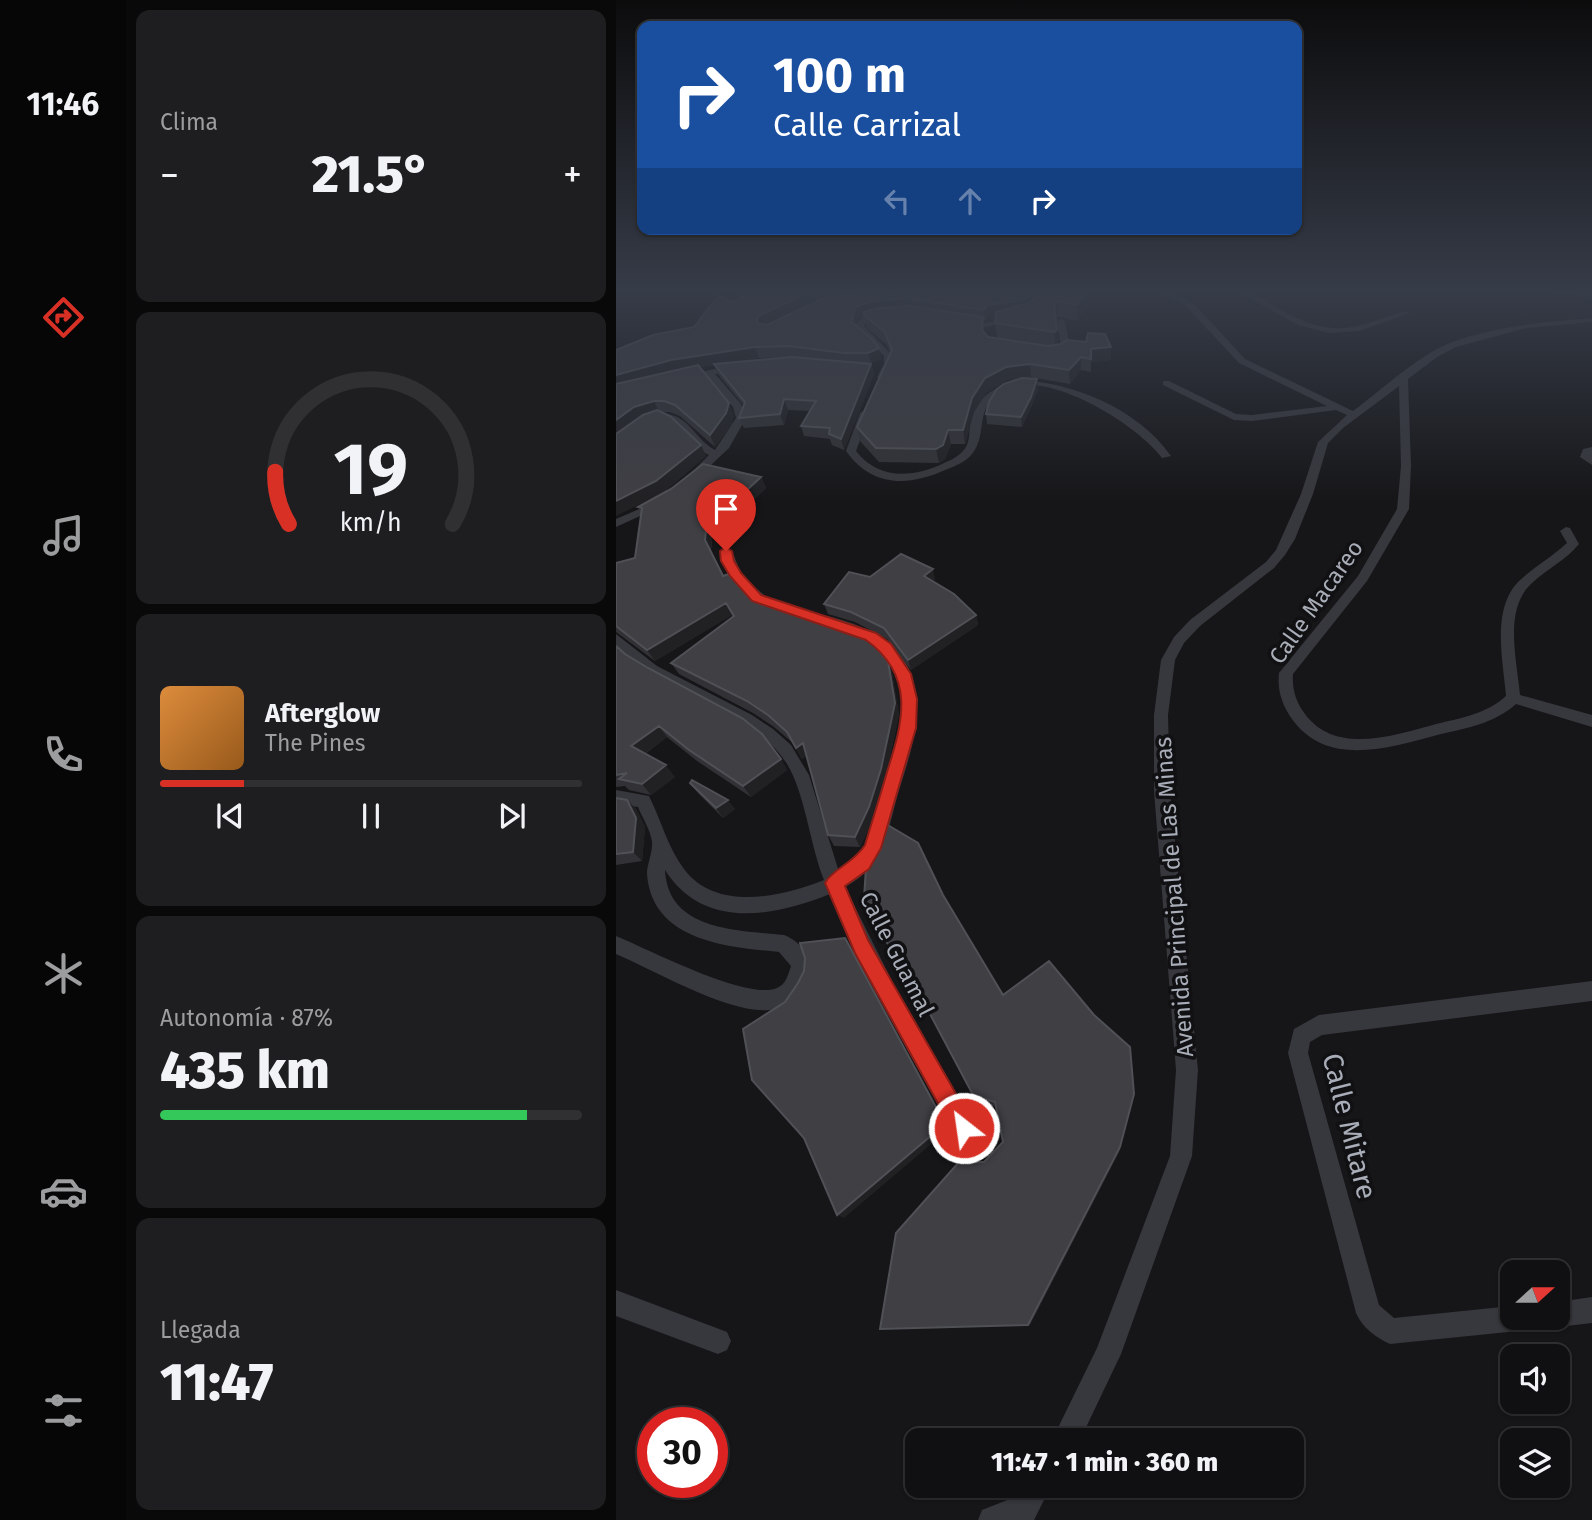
<!DOCTYPE html>
<html lang="es">
<head>
<meta charset="utf-8">
<style>
  body { margin:0; font-family:"Fira Sans",sans-serif; background:#1e1e20; color:#f1f3f6; height:100vh; display:flex; flex-direction:column; font-size:26px; white-space:nowrap }
  * { box-sizing:border-box; margin:0 }
  p { font-size:23px; color:#9c9d9f }
  .icon { flex:none; width:38px; height:38px; fill:none; stroke:currentColor; stroke-width:2; stroke-linecap:round; stroke-linejoin:round }
  .map { position:relative; flex:1; overflow:hidden }
  .details { display:flex; flex-direction:column; gap:10px; padding:10px; background:#09090a; width:490px }
  .details>* { flex:none }
  .top-card { position:absolute; left:21px; top:21px; width:665px; height:214px; border-radius:14px; box-shadow:0 2px 5px #0004,0 0 0 2px #303032; background:#1a4fa0; color:#fff; overflow:hidden }
  .needle { width:46px; rotate:69deg }
  .controls { position:absolute; left:884px; top:1260px; display:grid; gap:14px }
  .controls a { display:grid; place-items:center; width:70px; height:70px; border-radius:14px; background:#101012; box-shadow:0 2px 5px #0004,0 0 0 2px #303032; font-size:35px }
  .speed { position:absolute; left:21px; top:1407px; display:flex; gap:14px; font-size:35px; font-weight:700; text-align:center }
  .speed>* { display:grid; place-content:center; width:91px; height:91px; border-radius:50%; background:#101012; box-shadow:0 2px 5px #0004,0 0 0 2px #303032; line-height:1 }
  .speed .limit { border:10px solid #d22; background:#fff; color:#111 }
  .pin { position:absolute; display:grid; place-items:center; width:60px; height:60px; color:#fff; margin:-72px -30px; border-radius:50% 50% 50% 0; rotate:-45deg; box-shadow:0 0 7px #0007 }
  .pin .icon { rotate:45deg }
  .me { position:absolute; width:77px; margin:-38px; rotate:330deg; stroke-linejoin:round; filter:drop-shadow(0 0 5px #0008) }
  .turn { display:flex; align-items:center; gap:24px; height:147px; padding:0 21px; font-size:32px }
  .turn .icon { width:91px; height:91px; stroke-width:2.5 }
  .turn b { display:block; font-size:49px; line-height:60px }
  .lanes { display:flex; align-items:center; height:66px; padding:0 21px; background:#0003; justify-content:center; gap:35px; direction:ltr }
  .lanes .off { opacity:.35 }
  .big { font-size:52px; font-weight:800; line-height:1.1 }
  .details .card { flex:1; display:flex; flex-direction:column; justify-content:center; gap:10px; min-width:0; padding:0 24px; border-radius:14px; background:#1e1e20 }
  .details .dial { align-items:center; gap:0 }
  .dial svg { height:182px; overflow:visible; fill:none; stroke:#303032; stroke-width:7; stroke-linecap:round; text-anchor:middle }
  .dial text { fill:#f1f3f6; stroke:none }
  .song { display:flex; align-items:center; gap:21px }
  .cover { width:84px; height:84px; border-radius:10px; background:linear-gradient(135deg,hsl(30 70% 55%),hsl(30 70% 35%)) }
  .played { height:7px; border-radius:4px; background:linear-gradient(90deg,#d93025 20%,#303032 20%) }
  .keys { display:flex; justify-content:space-around; direction:ltr }
  .heat { display:flex; justify-content:space-between; align-items:center; font-size:38px; direction:ltr }
  .charge { height:10px; border-radius:5px; background:linear-gradient(90deg,#34c759 87%,#303032 0) }
  .trip { position:absolute; left:289px; top:1428px; width:399px; height:70px; border-radius:14px; background:#101012; box-shadow:0 2px 5px #0004,0 0 0 2px #303032; font-weight:800; line-height:70px; text-align:center }
  main { display:flex; flex:1; min-height:0 }
  .tabs { display:flex; flex-direction:column; width:126px; justify-content:space-around; align-items:center; background:#060607; color:#9c9d9f }
  .tabs .icon { width:49px; height:49px }
  .tabs .active { color:#d93025 }
  .tabs b { font-size:32px; color:#f1f3f6 }
  .map>svg:first-child { display:block }
</style>
</head>
<body>
<main>
<nav class="tabs">
<b>11:46</b>
<svg class="icon active" aria-label="directions" viewBox="0 0 24 24"><path d="M12 3l9 9-9 9-9-9zM9 14v-3h6M13 9l2 2-2 2"/></svg>
<svg class="icon" aria-label="music" viewBox="0 0 24 24"><path d="M9 18V5l10-2v13"/><circle cx="6" cy="18" r="3"/><circle cx="16" cy="16" r="3"/></svg>
<svg class="icon" aria-label="phone" viewBox="0 0 24 24"><path d="M5 4h4l2 5-3 2q2 4 5 5l2-3 5 2v4C11 20 4 13 5 4z"/></svg>
<svg class="icon" aria-label="climate" viewBox="0 0 24 24"><path d="M12 3v18M4 7l16 10M4 17L20 7"/></svg>
<svg class="icon" aria-label="car" viewBox="0 0 24 24"><path d="M5 17H2v-5l4-1 3-4h7l3 4 3 1v5h-3M9 17h6M6 11h13"/><circle cx="7" cy="17" r="2"/><circle cx="17" cy="17" r="2"/></svg>
<svg class="icon" aria-label="filters" viewBox="0 0 24 24"><path d="M4 7h16M4 17h16"/><circle cx="9" cy="7" r="2"/><circle cx="15" cy="17" r="2"/></svg>
</nav>
<section class="details">
<div class="card"><p>Clima</p>
<div class="heat"><a>−</a><b class="big">21.5°</b><a>+</a></div>
</div>
<div class="card dial"><svg viewBox="0 0 100 80">
<path d="M14 69A42 42 0 1 1 86 69"/>
<path d="M14 69A42 42 0 0 1 8 46" stroke="#d93025"/>
<text x="50" y="56" font-size="32" font-weight="700">19</text>
<text x="50" y="72" font-size="11">km/h</text>
</svg></div>
<div class="card">
<div class="song"><i class="cover"></i><div><b>Afterglow</b><p>The Pines</p></div></div>
<div class="played"></div>
<div class="keys"><svg class="icon" aria-label="previous" viewBox="0 0 24 24"><path d="M18 5L8 12l10 7zM5 5v14"/></svg><svg class="icon" aria-label="pause" viewBox="0 0 24 24"><path d="M8 5v14M16 5v14"/></svg><svg class="icon" aria-label="next" viewBox="0 0 24 24"><path d="M6 5l10 7-10 7zM19 5v14"/></svg></div>
</div>
<div class="card"><p>Autonomía · 87%</p><b class="big">435 km</b><div class="charge"></div></div>
<div class="card"><p>Llegada</p><b class="big">11:47</b></div>
</section>
<div class="map">
<svg width="976" height="1520" viewBox="0 0 976 1520">
  <rect width="100%" height="100%" fill="#161618"/>
  <g fill="none" stroke-linecap="round" stroke-linejoin="round">
    <path fill="#37383d" fill-rule="evenodd" d="M187,289H195L203,297L229,302C214,309 197,300 187,289Z
      M538,289H548L577,303L629,359L737,411C766,390 801,356 834,343C879,326 929,322 976,318V322L910,328L840,347L821,357L792,379L795,466L793,509L751,581L677,674C676,690 680,702 689,714C720,756 779,735 820,724C845,718 870,714 890,696C887,660 875,609 903,581C918,567 936,557 951,543L944,531L950,527L954,528L963,544C950,560 931,569 916,583C887,609 901,660 904,695L976,715V727L900,704C879,723 851,728 825,734C775,747 712,769 676,719C666,705 661,690 663,673L742,576L781,509L785,466L783,386L727,428L712,443L697,494L679,539L669,555L658,568L584,626L568,643L559,660L552,715L554,791L582,1070L576,1156L505,1354L464,1440H436L481,1348L554,1156L560,1070L538,791V715L545,660L558,637L574,620L650,562L660,550L685,494L702,442L731,415L720,410L636,421L618,420L547,385V381H553L620,414L636,415L711,406L623,363L571,307Z
      M617,289H627C658,304 690,331 727,328C749,327 769,316 790,311L794,313L743,331L713,333L682,325Z
      M912,289L976,293V297L916,291Z
      M267,312L270,316L252,321L248,326L276,355C276,364 275,376 266,380L261,377L268,364V356L239,326L246,317Z
      M345,319L370,323L384,320L388,322L370,327L342,323V319Z
      M445,319L449,321L454,348L439,357L435,354L445,347L441,321Z
      M121,364L124,365V369L99,374L125,404L130,418L113,448L79,480L70,478L93,455C71,445 61,409 33,424C21,430 12,442 0,447V439C19,422 46,402 70,423C80,432 86,443 99,450L120,418L117,407L90,376L68,380L63,377Z
      M403,380C459,383 522,409 555,456L546,458C522,425 430,367 388,390C356,408 373,433 356,454C350,462 339,466 329,470C291,487 256,487 230,451L244,413L249,410L254,413L240,451C262,479 293,478 324,465C332,461 341,458 347,451C354,444 353,434 354,425C357,399 380,385 403,380Z
      M976,447V465L964,457L967,449Z
      M44,500L48,501V505L0,527V519Z
      M110,547L116,551L127,578L152,598V604C127,608 108,571 104,551Z
      M212,616C245,625 280,637 294,671C311,711 293,758 281,797C275,820 270,848 254,867C247,876 238,882 229,887L281,991L356,1120L359,1128L356,1136L348,1139L340,1136C295,1057 250,978 214,894C157,917 87,930 49,870C52,931 121,930 168,935C211,952 194,1006 153,1010C112,1014 38,970 0,954V936C32,949 131,1001 161,988C170,984 172,975 175,966L163,952C111,947 36,941 31,874C31,864 37,852 36,842C35,831 26,817 22,807L0,804V790L33,796C45,820 52,848 68,869C100,912 165,897 208,880C194,845 189,793 171,764C134,706 47,696 0,647V634L41,666L136,715L157,729L175,745L193,775L223,872C252,856 257,824 266,794C278,754 301,697 273,659C257,638 230,632 207,623V617Z
      M976,981V1001L706,1035L694,1042L692,1053L763,1305L778,1318L896,1306V1318H915L911,1327L902,1331L774,1344C760,1338 746,1327 740,1313L672,1053L678,1029L703,1015Z
      M0,1290L111,1332L115,1341L111,1350L102,1354L0,1316Z
      M976,1297V1323L942,1327L933,1323L931,1318H942V1302Z
      M406,1486H435L418,1520H362L366,1510L399,1497Z"/>
  </g>
  <path fill="#323236" fill-rule="evenodd" d="M199,289H429V291L472,289L473,304L461,321L441,316L440,319L442,345L495,360L475,362V372L465,370L454,384L415,377L391,380L371,392L358,412L349,444H335L329,459L323,463L263,462L244,441L241,427L274,353L271,345L251,328L248,315L241,318L240,325L265,359L255,363L258,374L228,450L216,445L214,439L188,436L185,426L194,411L172,410L168,425L128,428L123,418L128,406L102,374L99,365L84,367L118,415L115,425L99,447L64,416L54,412H44L85,445L90,456L47,493L0,350L78,327L117,302L195,292L198,302L216,296L206,294ZM380,314L379,323L381,338L372,337L368,332L367,320H370L372,315ZM177,357L120,362L143,358Z
    M422,389L415,407L406,427L371,424L370,414Z
    M145,477L150,488L123,514L99,507L95,551L108,576L272,661L276,673L283,715L269,780L258,818L244,847L218,846L212,835L190,756L186,759L177,743L158,727L137,713L63,674L55,663L117,617L116,615L39,661L0,632V563L19,558L26,512L22,507Z
    M254,577L319,579L317,581L360,615L362,625L295,670L271,639L239,622L212,614L208,604Z
    M0,646L9,654L165,759L171,770L135,797L81,761L51,737L29,754L59,777L35,795L13,790L9,786L0,787Z
    M74,783L119,809L107,818L82,793Z
    M0,798L11,800L20,809L29,827L26,861L0,865Z
    M327,895L387,995L518,1094L517,1099L503,1152L414,1325L264,1329L368,1162L387,1142L380,1107L360,1100L300,988L264,932Z"/>
  <path fill="#212124" d="M423,289H429L428,295L410,310L372,315L370,320L368,310L371,305Z
    M472,289L473,304L461,321L460,305Z
    M195,292L198,302L144,333L141,323L142,316Z
    M288,298L290,308L258,311L241,318L238,332L236,322L239,307L256,301Z
    M441,301V316L438,321V306Z
    M441,330L442,346L439,348L438,332Z
    M139,347L143,358L60,371L0,387V375L55,360Z
    M495,347V360L475,362V372V349Z
    M263,348L265,359L255,363L252,353Z
    M465,357V370L454,384L453,370Z
    M255,364L258,374L228,450L225,439Z
    M414,364L415,377L391,380L371,392L358,412L349,444L347,430L356,398L369,378L390,367Z
    M421,379L422,389L415,407L406,427L405,417Z
    M168,399L172,410L168,425L164,414Z
    M38,401L43,412L0,436V420L18,407Z
    M113,403L118,415L115,425L99,447L94,435Z
    M332,430L335,444L329,459L323,463L320,449Z
    M85,445L90,456L47,493L0,516V501Z
    M145,477L150,488L123,514L118,502Z
    M94,495L99,507L95,551L89,540Z
    M317,569L319,579L311,586L308,576Z
    M110,603L116,615L39,661L31,650Z
    M360,615L362,625L295,670L292,660Z
    M272,661L276,673L283,715L269,780L258,818L244,847L239,837Z
    M43,726L51,737L24,757L15,746Z
    M187,743L192,754L186,759L180,748Z
    M165,759L171,770L135,797L127,786Z
    M50,765L59,777L35,795L26,784Z
    M11,800L20,809L29,827L26,861L17,852Z
    M112,800L119,809L107,818L100,808Z
    M229,938L234,946L333,1129L228,1218L221,1215Z
    M518,1094L503,1152L414,1325H412Z"/>
  <path fill="#3f3f44" stroke="#4f5156" stroke-width="2" d="M140,289H188L195,292L142,316L141,323L151,325L212,296L272,293L310,300L317,297L315,293L303,289H368L377,291L380,289H423L409,300L371,305L368,310L288,298L256,301L239,307L236,322L257,340L263,348L252,353H228L173,346L139,347L55,360L0,375V350L37,335L78,327L102,296L117,302Z
    M432,289H472L460,305L441,301L438,306L441,330L438,332L379,323L380,312L412,303Z
    M292,306L367,317L366,330L372,337L432,346L445,344L451,340L470,342L472,333L489,334L495,347L475,349V359L465,357L453,370L414,364L390,367L369,378L356,398L347,430H332L327,445L320,449L260,448L241,427L276,350L269,332L248,315V312L262,308Z
    M176,357L255,364L225,439L213,434L214,428L185,426L200,401L168,399L164,414L123,418L129,402L98,364Z
    M82,365L113,403L110,413L94,435L59,405L48,401H38L18,407L0,420V384Z
    M406,378L421,379L415,397L405,417L370,414L373,402L381,389L388,384Z
    M41,410L54,416L85,445L40,481L0,501V434L27,415Z
    M87,464L145,477L118,502L94,495L89,540L107,576L113,574L129,588L145,597L219,621L250,636L272,661L279,703L265,769L253,807L239,837L212,835L187,743L180,748L171,732L152,715L131,701L55,663L118,616L110,603L31,650L0,626V563L19,558L26,508L22,507L55,489Z
    M285,554L317,569L308,576L338,594L360,615L292,660L268,628L235,612L208,604L233,572L254,577Z
    M0,646L9,654L32,668L126,718L146,734L165,759L127,786L73,750L43,726L15,746L50,765L26,784L3,779L11,773L0,775Z
    M76,780L112,800L100,808L74,783Z
    M0,798L11,800L20,818L17,852L0,854Z
    M270,824L302,843L327,895L387,995L433,961L478,1015L514,1047L518,1094L504,1147L412,1325L264,1329L280,1233L343,1162H368L387,1142L379,1102L357,1095L297,982L264,932L248,899L250,867Z
    M229,938L329,1124L221,1215L188,1138L136,1080L127,1029L169,1002L182,983L188,971L189,958L184,943Z"/>
  <linearGradient id="sky" x2="0" y2="1"><stop stop-color="#0c0c0d"/><stop offset="0.58" stop-color="#363c48"/><stop offset="1" stop-color="#363c48" stop-opacity="0"/></linearGradient>
  <rect width="976" height="502" fill="url(#sky)"/>
  <path fill="#d93025" stroke="#8d1f18" stroke-width="2" d="M110,547L116,551L118,561L125,573L145,595L260,633L275,644L295,674L301,699L300,728L265,848L253,869L229,886L252,940L355,1120L359,1128L355,1136L348,1139L340,1136L239,953L209,883C215,870 238,863 249,845C256,821 264,797 271,772C287,722 300,676 250,640L136,601L114,576L105,561L104,551Z"/>
  <g text-anchor="middle" stroke-width="7" stroke-linejoin="round" paint-order="stroke">
    <g font-size="23" fill="#a8adb8" stroke="#111113">
      <text transform="translate(700 602) rotate(-55)" y="8">Calle Macareo</text>
      <text transform="translate(558 897) rotate(-94)" y="8">Avenida Principal de Las Minas</text>
      <text transform="translate(281 954) rotate(63)" y="8">Calle Guamal</text>
    </g>
    <g font-size="28" fill="#a8adb8" stroke="#111113">
      <text transform="translate(734 1126) rotate(76)" y="10">Calle Mitare</text>
    </g>
  </g>
</svg>
<div class="controls">
<a><svg class="needle" viewBox="-14 -14 28 28"><path d="M0-13l5 13h-10z" fill="#e53935"/><path d="M0 13l5-13h-10z" fill="#9c9d9f"/></svg></a>
<a><svg class="icon" aria-label="sound" viewBox="0 0 24 24"><path d="M4 9h4l5-4v14l-5-4H4zM17 9q2 3 0 6"/></svg></a>
<a><svg class="icon" aria-label="layers" viewBox="0 0 24 24"><path d="M12 4l9 5-9 5-9-5zM3 14l9 5 9-5"/></svg></a>
</div>
<div class="speed"><div class="limit">30</div></div>
<div class="pin" style="left:110px;top:551px;background:#d93025"><svg class="icon" aria-label="arrive" viewBox="0 0 24 24"><path d="M6 21V4h12l-3 4 3 4H6"/></svg></div>
<svg class="me" style="left:348px;top:1128px" viewBox="-20 -20 40 40"><circle r="17" fill="#d93025" stroke="#fff" stroke-width="3"/><path d="M0-11L8 9 0 5-8 9z" fill="#fff"/></svg>
<div class="trip">11:47 · 1 min · 360 m</div>
<div class="top-card">
<div class="turn"><svg class="icon" aria-label="right" viewBox="0 0 24 24"><path d="M7 20v-9h11M14 6l5 5-5 5"/></svg><div><b>100 m</b>Calle Carrizal</div></div>
<div class="lanes"><svg class="icon off" aria-label="left" viewBox="0 0 24 24"><path d="M17 20v-9H6M10 6l-5 5 5 5"/></svg><svg class="icon off" aria-label="ahead" viewBox="0 0 24 24"><path d="M12 20V5M6 11l6-6 6 6"/></svg><svg class="icon" aria-label="right" viewBox="0 0 24 24"><path d="M7 20v-9h11M14 6l5 5-5 5"/></svg></div>
</div>
</div>
</main>
</body>
</html>
